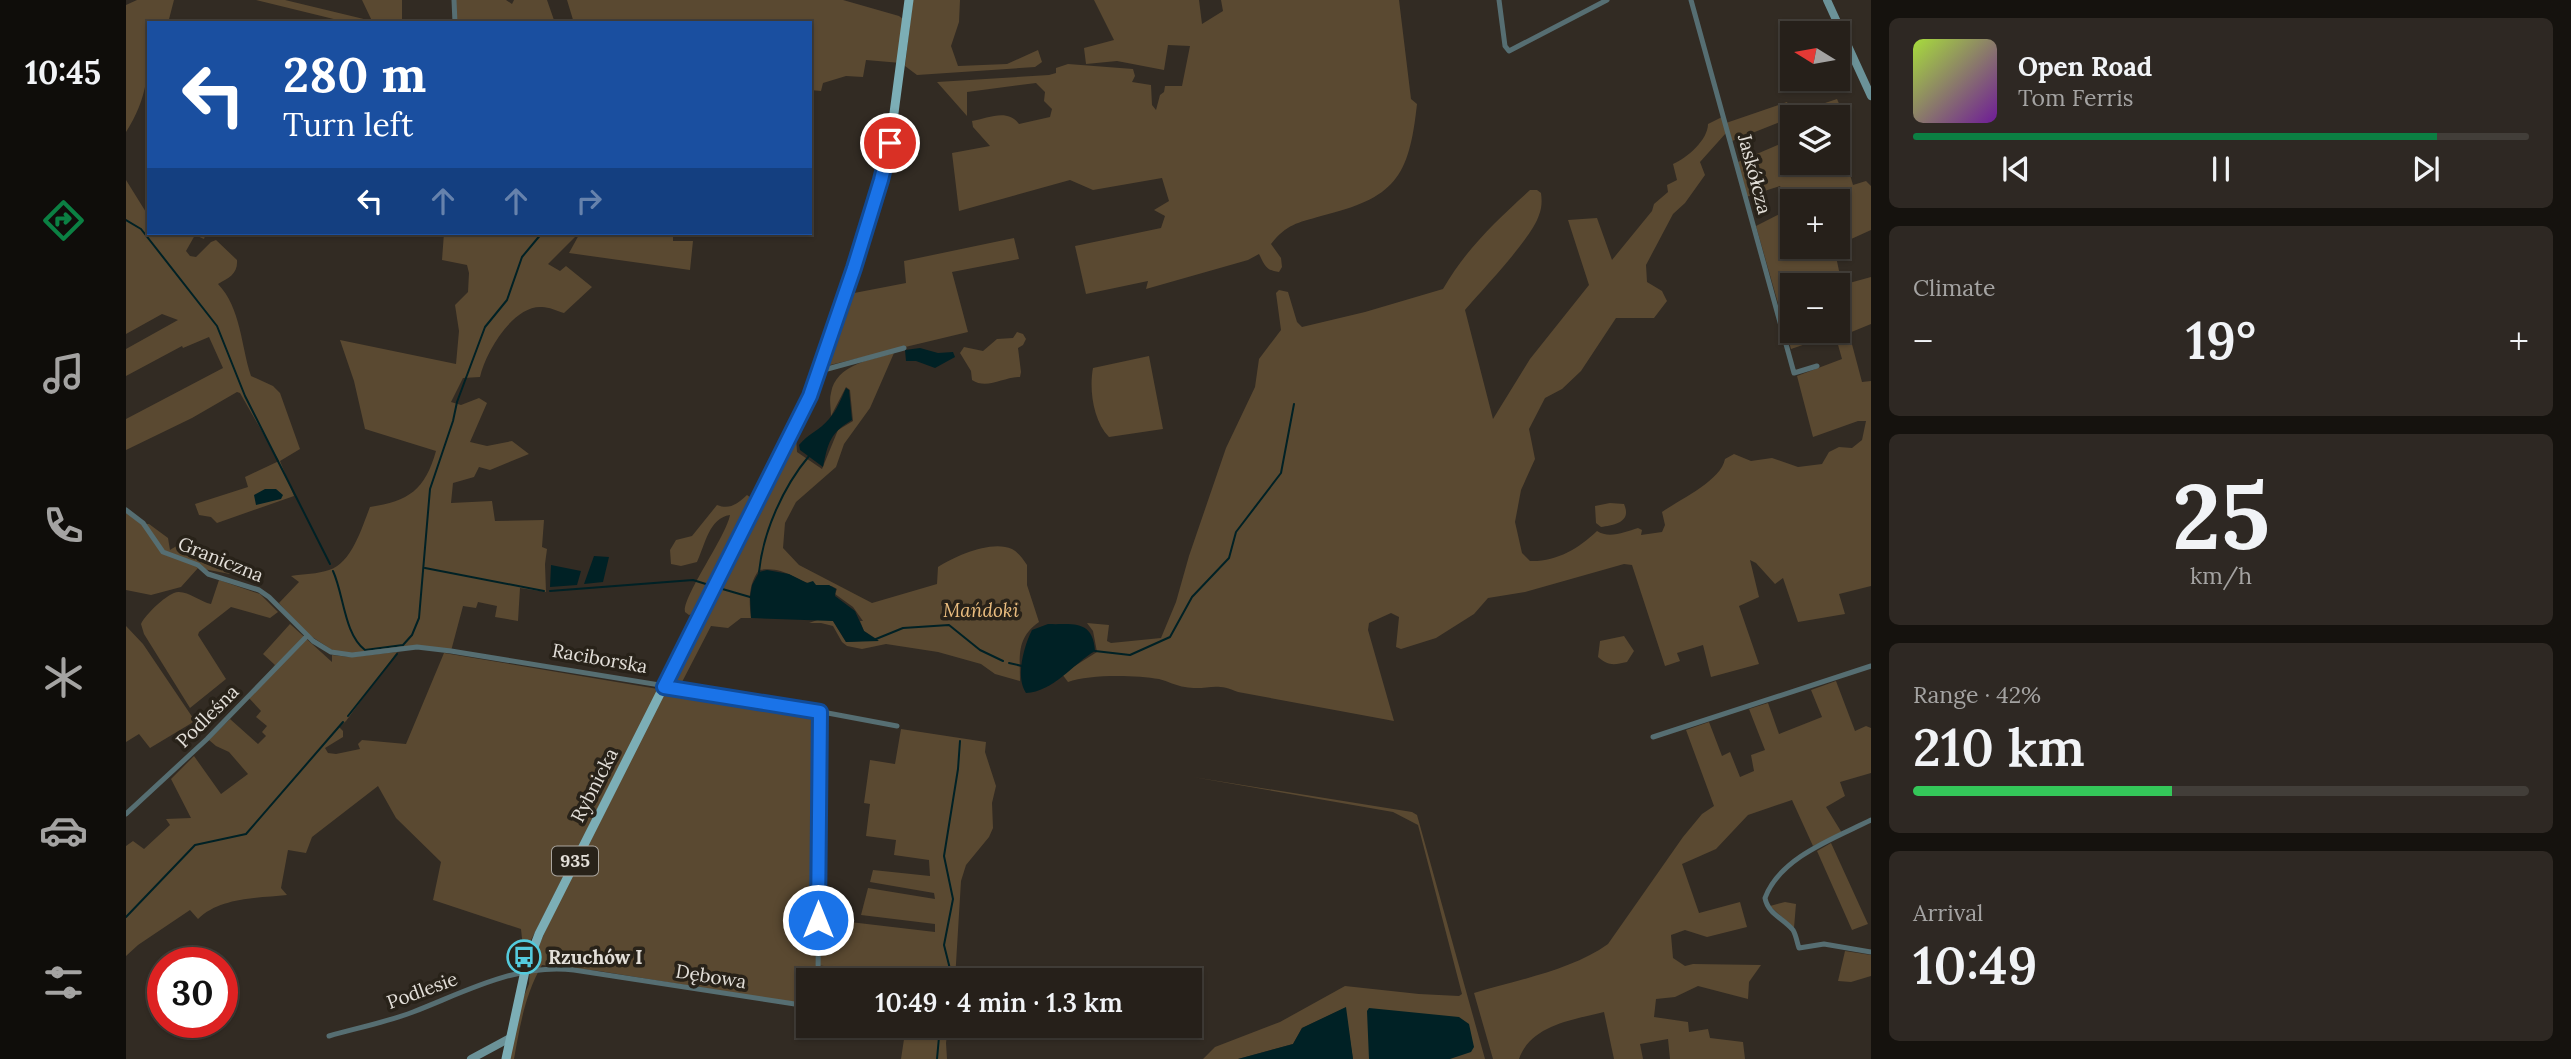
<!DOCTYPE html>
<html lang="en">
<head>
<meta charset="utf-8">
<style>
  body { margin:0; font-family:Lora,serif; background:#2e2823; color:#f1f3f6; height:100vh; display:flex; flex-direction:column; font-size:26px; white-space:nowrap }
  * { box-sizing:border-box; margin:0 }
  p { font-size:23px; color:#a4a3a2 }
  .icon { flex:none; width:38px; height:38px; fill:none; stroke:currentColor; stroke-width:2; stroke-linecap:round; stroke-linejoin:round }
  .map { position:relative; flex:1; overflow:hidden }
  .side { display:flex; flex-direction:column; gap:18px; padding:18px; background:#15120e; width:700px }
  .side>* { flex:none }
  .top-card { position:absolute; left:21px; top:21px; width:665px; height:214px; border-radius:0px; box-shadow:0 2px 5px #0004,0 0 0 2px #423e39; background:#1a4fa0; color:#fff; overflow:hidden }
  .needle { width:46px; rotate:281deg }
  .controls { position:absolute; left:1654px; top:21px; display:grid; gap:14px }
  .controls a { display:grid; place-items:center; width:70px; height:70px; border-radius:0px; background:#26201a; box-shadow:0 2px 5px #0004,0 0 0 2px #423e39; font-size:35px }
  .speed { position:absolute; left:21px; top:947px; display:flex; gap:14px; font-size:35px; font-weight:700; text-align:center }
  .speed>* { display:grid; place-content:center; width:91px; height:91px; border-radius:50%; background:#26201a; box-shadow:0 2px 5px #0004,0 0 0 2px #423e39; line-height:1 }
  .speed .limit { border:10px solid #d22; background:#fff; color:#111 }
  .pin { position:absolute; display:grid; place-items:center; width:60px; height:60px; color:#fff; margin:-30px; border:4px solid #fff; border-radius:50%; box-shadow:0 2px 7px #0007 }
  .me { position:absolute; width:77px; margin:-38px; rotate:0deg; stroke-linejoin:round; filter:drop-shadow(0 0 5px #0008) }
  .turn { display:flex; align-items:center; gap:24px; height:147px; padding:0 21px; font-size:32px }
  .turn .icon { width:91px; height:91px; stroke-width:2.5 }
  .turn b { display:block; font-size:49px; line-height:60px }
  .lanes { display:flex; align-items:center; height:66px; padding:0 21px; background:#0003; justify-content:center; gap:35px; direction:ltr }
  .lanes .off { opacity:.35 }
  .big { font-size:52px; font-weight:600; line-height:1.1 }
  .side .card { flex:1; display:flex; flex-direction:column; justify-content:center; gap:10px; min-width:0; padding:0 24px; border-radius:10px; background:#2e2823 }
  .side .dial { align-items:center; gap:0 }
  .dial b { font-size:91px; line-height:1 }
  .song { display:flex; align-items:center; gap:21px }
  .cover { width:84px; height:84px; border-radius:10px; background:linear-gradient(135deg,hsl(80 70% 55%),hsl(280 70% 35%)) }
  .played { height:7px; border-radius:4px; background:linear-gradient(90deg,#0b8043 85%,#423e39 85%) }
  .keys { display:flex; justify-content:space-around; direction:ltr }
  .heat { display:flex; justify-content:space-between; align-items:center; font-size:38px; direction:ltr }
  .charge { height:10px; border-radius:5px; background:linear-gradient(90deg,#34c759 42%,#423e39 0) }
  .trip { position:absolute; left:670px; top:968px; width:406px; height:70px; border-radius:0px; background:#26201a; box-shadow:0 2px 5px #0004,0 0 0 2px #423e39; font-weight:600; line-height:70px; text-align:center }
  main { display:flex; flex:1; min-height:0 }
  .tab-bar { display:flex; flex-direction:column; width:126px; justify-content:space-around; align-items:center; background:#0f0d0a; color:#a4a3a2 }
  .tab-bar .icon { width:49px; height:49px }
  .tab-bar .current { color:#0b8043 }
  .tab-bar b { font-size:32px; color:#f1f3f6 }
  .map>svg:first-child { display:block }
</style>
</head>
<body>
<main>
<nav class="tab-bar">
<b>10:45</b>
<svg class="icon current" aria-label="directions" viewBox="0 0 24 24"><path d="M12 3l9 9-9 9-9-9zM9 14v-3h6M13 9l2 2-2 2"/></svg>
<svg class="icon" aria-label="music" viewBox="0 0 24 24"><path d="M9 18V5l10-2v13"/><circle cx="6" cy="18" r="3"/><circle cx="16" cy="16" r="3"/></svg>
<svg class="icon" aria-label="phone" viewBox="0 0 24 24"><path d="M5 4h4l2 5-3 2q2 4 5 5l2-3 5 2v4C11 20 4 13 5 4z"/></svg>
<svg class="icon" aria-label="climate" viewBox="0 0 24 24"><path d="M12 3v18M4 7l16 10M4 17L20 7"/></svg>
<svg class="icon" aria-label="car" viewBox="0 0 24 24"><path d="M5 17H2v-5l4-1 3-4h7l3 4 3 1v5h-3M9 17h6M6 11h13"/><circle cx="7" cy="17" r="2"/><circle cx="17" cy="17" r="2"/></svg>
<svg class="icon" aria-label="filters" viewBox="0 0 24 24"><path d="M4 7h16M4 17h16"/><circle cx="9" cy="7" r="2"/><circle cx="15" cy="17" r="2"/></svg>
</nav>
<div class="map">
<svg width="1745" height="1059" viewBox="0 0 1745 1059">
  <rect width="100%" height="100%" fill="#322b23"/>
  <path fill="#5a4931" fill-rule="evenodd" d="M11,0H48L42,23H23C23,65 24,95 0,132V5Z
    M130,0H159L246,21L236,0H276V23H224Z
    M330,0H380L386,4L388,0H421L429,23H330Z
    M441,0H717L773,16L781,22L775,63L740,60L737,77L720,76L697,83L695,91L684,90V23H448Z
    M787,0H834L833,22L825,46L832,66L881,64L912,50L916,62L909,67L791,75L779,66Z
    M968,0H1073L1076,24L1097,11L1095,0H1273L1285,99L1291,104C1283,178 1269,198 1195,216C1171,223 1161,224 1145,244L1155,258L1156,267L1153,272C1140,271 1138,264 1133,254L1122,260L1020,289L1022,281L960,294L949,246L1035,228L1039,216L1028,210L1043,201L1036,178L967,190L944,180L833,211L826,153L864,146L847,127L846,121C862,118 882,108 893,124L924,117L926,109L918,101L919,92L910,83L841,92V116L811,82L923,75L930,73V68L942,64L1007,69L1009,76L1006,82L1025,85L1026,105L1030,110L1034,95L1038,92L1039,86H1056L1064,46L1042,45L1038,70L991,61L960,64L958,48L988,40Z
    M1711,99L1718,115L1713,136L1727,185L1740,181L1745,186V230L1712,245V201H1666V247H1708L1716,285L1745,277V324L1723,333L1736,382L1745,381V586L1713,594L1719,614L1672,622L1657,578L1649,584L1630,563L1624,560L1633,597L1613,606L1633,664L1585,677L1577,645L1551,653L1554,661L1539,666L1506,565L1498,564L1399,592L1362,598L1348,614L1310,638L1275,649L1270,647L1273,617L1265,613L1243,623L1242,630L1268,721L1112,692C1088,681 1081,691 1059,687C1050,686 1042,681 1033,679C1010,675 963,674 942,682L936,674L971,652L967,631L961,623L983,625L981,641L985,643L1035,638L1050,602L1063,556L1100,448L1129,387L1133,359L1155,330L1150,293L1153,290L1162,292L1171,322L1176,327L1239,312L1317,289C1340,249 1370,221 1404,190H1411L1415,193C1416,200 1416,208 1413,215C1406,238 1357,289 1339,310L1367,419L1404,359L1463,285L1442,220L1471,218L1486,260L1526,211L1528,204L1542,192L1541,185L1551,180L1547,164C1561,158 1582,140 1582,124L1596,117L1600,133L1574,162L1579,175L1559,203L1547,214L1520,265L1521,282L1536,291L1541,301L1528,318H1490L1455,371L1436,389L1419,398L1403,429L1409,459L1395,490L1389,522L1396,553L1404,561C1430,562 1452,549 1471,531C1483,539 1499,532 1512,528L1516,530L1515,535L1536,532L1539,525L1536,512C1553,500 1595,481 1599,459L1608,454L1625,461L1646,458L1672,467L1696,464L1703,452L1713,447L1726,448L1736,440L1740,421H1732L1687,437L1671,376L1716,359L1709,334L1665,349L1630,226L1663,209L1654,186L1620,197L1612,162L1666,139V163H1712V117H1666V123L1664,118L1606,141L1600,123L1661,102L1666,114ZM1666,285H1712V331H1666Z
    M0,180L23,217V233H80L78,239L69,235L60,251L64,256L70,257L85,242L90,240L111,260C112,274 103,278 92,284C115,308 115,346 125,376L147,386L154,393L174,449L154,461L168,496L91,523L85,517L73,515L69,504L122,487L119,477L153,461L114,393L111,392L66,418L0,450V419L97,368L83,337L57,348L56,346L0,376V349L52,320L36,314L0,334Z
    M318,233H453L422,264L434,271L440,266L466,287L438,313C431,311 423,307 416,307C387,305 359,353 354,377L337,378L325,402L335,405L353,398L361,403L344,442L361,446L386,441L403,454L364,470L353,467L348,477L327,483L325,503L366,501L369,521L418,520L416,547L421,549L419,564L420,592L394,588L392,621L369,617L371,606L352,602L350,608L337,606L325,651L291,647L214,655L180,633L153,603L173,582L165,576C177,574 192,574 203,570C226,563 236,527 244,507C283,501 299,490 310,451L239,429L228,381L214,340L330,364L333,331L329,305L342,292L343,273L341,265L316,260Z
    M454,233H547V241H567L564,270L443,253Z
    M888,238L893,259L826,272L842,332L704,365L701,358L723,294L780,283L778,261Z
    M891,332L897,334L900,339L897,345L892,348L895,372L894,377C877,377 861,390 846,380L845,371L834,353L838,347L857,351L871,339L887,338Z
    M768,353L744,408L718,444L710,467L670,502L659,523L657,548L673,565L746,603L811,584L812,567C830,556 865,540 886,549C893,553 897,559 901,565V585L913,622C890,638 894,656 894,681L869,674L855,664L812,652L760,644L736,649L721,646L716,642L707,626L695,623H683L694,619L707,621L720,642L752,640L738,631L734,621H737L727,607L709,594L711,589C702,583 698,587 689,585C667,580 659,566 633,570C622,585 623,601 625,618H615L602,628L585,626L555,684L547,683L545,679L670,436L671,452L696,469L712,430L727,421L724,390L720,387L705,416C705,408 703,400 705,393C710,364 745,360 768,353Z
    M1023,356L1037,429L983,437C967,421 963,389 967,368Z
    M621,495L631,502L577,610L563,615L559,612C556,597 600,537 604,515C583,518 579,545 571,562L555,566L545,564L544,550L550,540L566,536L591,505C604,510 611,504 621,495Z
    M1484,503L1498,504C1506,522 1489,525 1475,527L1470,523L1469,506Z
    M0,512L15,524H23L42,538L44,550C49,547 54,543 60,543C73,543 102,560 104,574L72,568L55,587L25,595L0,590Z
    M93,580L134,594L152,612L144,618L105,607L73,632L72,635L100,679L64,708L18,634L15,624C19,615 43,591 53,592C63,592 75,602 85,604Z
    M164,624L206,662V655L223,657L271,652L220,721L213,727L217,731V737L199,748L202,753L210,754L234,749L232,744L236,740L280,744L318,653L532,689L401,948H397L395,929L307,900L315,862L270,818L252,786L186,837L180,853L162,850L155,888L161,895C133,898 94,897 72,919L64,910L12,945L0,956V846L7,841L18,849L44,825L40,819L65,818L45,779L68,756L95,794L122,774L103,752L90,746L83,740L104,719L132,744L140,736L136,732L141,726L130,717L135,711L122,697L149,665L137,654Z
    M0,626L17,644L69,721L24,748L13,734L0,742Z
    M1498,636L1508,651L1501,662C1488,665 1482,666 1472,657L1474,641Z
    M1710,681L1729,731L1740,726L1745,728V773L1714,782L1719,796L1700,807L1716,833L1687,846L1666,800L1622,815L1590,849L1556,864L1573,913L1614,902L1621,927L1581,937L1559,930L1545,935L1547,958L1559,966L1567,964L1635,965L1623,982L1622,999L1572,986L1549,997L1530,999L1528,1017L1562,1022L1563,1032L1582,1029L1584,1038L1617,1042L1619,1059H1544L1542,1039L1514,1044L1517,1059H1488L1478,1012C1446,1020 1405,1025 1393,1059H1367L1348,993C1391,980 1446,970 1482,944L1557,837L1576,814L1588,806L1560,730L1583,722L1596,756L1604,752L1614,777L1628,771L1625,755L1639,750L1623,709L1642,703L1653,734L1696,717L1685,690Z
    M539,689L690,712V918L809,932V924L735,915L742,888L809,899L808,893L744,882L747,870L804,876L803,860L768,855L770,840L740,836L744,804L738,803L744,760L769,764L775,729L860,742L859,752L870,786L866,803L867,828L863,837L840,865L835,881L829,980H806L690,965L689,980H682V1004H676L473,971L416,965C399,994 394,1026 388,1059H383L392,1010L403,984L404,965L438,890Z
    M1067,777L1286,812L1291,815L1359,1059H1227L1219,1008L1176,1028L1167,1044L1112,1059H1077L1089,1047L1154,1022L1219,986L1293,994L1333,996L1336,994L1292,825L1267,812Z
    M1705,843L1742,924L1726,930L1691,851Z
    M1659,902L1670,904L1668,928L1644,906Z
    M1719,951L1745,955V976L1725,982L1712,981Z
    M780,1026H822L820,1043L821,1059H775Z"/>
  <path fill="#002125" d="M794,348L812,353L827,352L829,357L809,368L790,361H780L779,350Z
    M720,388L723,390L726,420C704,433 702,443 697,467L674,450L673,445C682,434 694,430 703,419C711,410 715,399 720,388Z
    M139,489H150L157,495L155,499L130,505L128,495Z
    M468,556L483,557L477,582L458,584Z
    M425,565L455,571L451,585L424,587Z
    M641,570L663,574L681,583L687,581L690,585H703L710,589L709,596L729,611L738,631L753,641L720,642L707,621L625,618L624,597L626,585L633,572Z
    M922,624C946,625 967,619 969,651C947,664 927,692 900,693C889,677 898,646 906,630Z
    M1220,1007L1227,1059H1112L1167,1044L1176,1028Z
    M1243,1008L1333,1017L1343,1024L1348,1047L1345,1052L1324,1059H1243L1241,1011Z"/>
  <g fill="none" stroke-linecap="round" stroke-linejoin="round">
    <path stroke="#002125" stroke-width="2" d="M0,220L15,229L91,326L119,396L204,564
      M299,568L418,591
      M207,571C218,595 218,634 239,650L277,645L286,635L293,618L304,489L327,421L331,402L359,327L381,300L396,257L416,233
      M633,572C637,532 657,487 683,456
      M593,588L624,597
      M424,591L567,580L583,585
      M750,639L777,628L823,625L854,650L877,661
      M969,651L1004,655L1044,637L1066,597L1103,558L1110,532L1155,473L1168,404
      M883,663L896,666
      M222,716L271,654
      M0,917L69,845L120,834L217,722
      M823,980L824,969L818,945L827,899L818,856L832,769L834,741
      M811,1059L814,1026"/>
    <path stroke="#566e72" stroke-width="5" d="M328,0L329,23
      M1373,0L1379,46L1383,51L1481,0
      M1565,0L1668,373L1691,366
      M694,371L778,348
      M0,510L17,523L37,552L72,565L82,574L133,590L143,597L187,641L205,652L226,655L291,647L325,651L675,708L771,726
      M1527,737L1745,666
      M0,814L81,739L181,636
      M1745,820C1709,838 1654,857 1639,898C1642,914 1657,918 1667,930C1670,935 1671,942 1673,948L1698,944L1745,952
      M692,980L694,712
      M203,1036C231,1028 261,1022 287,1012C339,992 391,963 448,970L682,1006"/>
    <path stroke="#6b9298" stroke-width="8" d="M1701,0L1745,96
      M345,1059L384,1038"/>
    <path stroke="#7caeb6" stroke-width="9" d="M380,1059L399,971L413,934L684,396L728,269L755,180L764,143L783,0"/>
  </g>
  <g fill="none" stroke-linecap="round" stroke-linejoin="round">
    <defs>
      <path id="route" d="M692,920L694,712L538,687L684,396L728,268L755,180L764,143"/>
    </defs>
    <use href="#route" stroke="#114b97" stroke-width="18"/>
    <use href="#route" stroke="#1a73e8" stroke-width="12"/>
  </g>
  <defs>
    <symbol id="bus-ring" viewBox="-11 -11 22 22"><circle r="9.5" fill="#282219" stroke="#54cadc" stroke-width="1.5"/><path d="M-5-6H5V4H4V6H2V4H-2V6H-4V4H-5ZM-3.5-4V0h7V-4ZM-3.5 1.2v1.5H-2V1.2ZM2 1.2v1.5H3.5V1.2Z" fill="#54cadc"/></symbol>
  </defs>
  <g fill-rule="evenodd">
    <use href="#bus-ring" x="379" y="938" width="38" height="38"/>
  </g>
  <g text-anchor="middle" stroke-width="7" stroke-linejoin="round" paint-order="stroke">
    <rect fill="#282219" stroke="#aba69f" stroke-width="2" x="426" y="846.5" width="46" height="29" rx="5"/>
    <g font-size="18" font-weight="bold" fill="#e3dfd9">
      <text x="449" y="867">935</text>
    </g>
    <g font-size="19" fill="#e3dfd9" stroke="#282219">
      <text transform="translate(1629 174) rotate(75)" y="7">Jaskółcza</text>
      <text transform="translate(95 559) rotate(22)" y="7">Graniczna</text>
      <text transform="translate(474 658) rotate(10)" y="7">Raciborska</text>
      <text transform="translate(81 716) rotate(-45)" y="7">Podleśna</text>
      <text transform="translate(468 785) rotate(-63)" y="7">Rybnicka</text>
      <text transform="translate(585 976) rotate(9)" y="7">Dębowa</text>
      <text transform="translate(296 990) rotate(-20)" y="7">Podlesie</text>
    </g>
    <g font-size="19" font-style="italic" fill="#eabd7f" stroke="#282219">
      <text x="855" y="617">Mańdoki</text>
    </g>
    <g font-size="19" font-weight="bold" fill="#e3dfd9" stroke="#282219" text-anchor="start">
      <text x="422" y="964">Rzuchów I</text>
    </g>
  </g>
</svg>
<div class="controls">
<a><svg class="needle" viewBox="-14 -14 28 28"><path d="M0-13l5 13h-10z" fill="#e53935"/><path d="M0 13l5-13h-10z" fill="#a4a3a2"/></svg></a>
<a><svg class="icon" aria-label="layers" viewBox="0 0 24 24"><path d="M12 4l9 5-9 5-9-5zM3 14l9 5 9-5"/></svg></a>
<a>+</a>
<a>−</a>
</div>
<div class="speed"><div class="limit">30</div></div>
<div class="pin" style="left:764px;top:143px;background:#d93025"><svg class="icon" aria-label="arrive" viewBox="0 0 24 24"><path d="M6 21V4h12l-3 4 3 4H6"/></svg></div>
<svg class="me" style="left:692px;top:920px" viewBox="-20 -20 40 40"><circle r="17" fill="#1a73e8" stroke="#fff" stroke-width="3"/><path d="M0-11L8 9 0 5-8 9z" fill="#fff"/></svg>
<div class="trip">10:49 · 4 min · 1.3 km</div>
<div class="top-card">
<div class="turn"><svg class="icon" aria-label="left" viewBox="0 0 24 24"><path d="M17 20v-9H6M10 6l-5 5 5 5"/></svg><div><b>280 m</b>Turn left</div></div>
<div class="lanes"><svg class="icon" aria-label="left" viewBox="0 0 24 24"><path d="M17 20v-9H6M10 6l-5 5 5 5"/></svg><svg class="icon off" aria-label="ahead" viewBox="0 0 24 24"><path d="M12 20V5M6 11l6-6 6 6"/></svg><svg class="icon off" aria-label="ahead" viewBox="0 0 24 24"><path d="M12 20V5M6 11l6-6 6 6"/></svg><svg class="icon off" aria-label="right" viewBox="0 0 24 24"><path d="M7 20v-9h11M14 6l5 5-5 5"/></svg></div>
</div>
</div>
<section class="side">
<div class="card">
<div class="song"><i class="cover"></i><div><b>Open Road</b><p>Tom Ferris</p></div></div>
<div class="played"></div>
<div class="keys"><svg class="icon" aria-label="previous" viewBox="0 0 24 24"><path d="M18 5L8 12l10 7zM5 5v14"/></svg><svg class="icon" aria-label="pause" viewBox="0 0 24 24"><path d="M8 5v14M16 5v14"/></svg><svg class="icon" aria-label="next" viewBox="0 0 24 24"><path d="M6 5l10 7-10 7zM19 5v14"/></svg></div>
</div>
<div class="card"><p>Climate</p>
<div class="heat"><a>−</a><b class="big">19°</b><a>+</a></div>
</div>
<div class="card dial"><b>25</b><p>km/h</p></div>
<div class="card"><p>Range · 42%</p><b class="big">210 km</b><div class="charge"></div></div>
<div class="card"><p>Arrival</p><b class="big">10:49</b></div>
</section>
</main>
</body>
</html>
